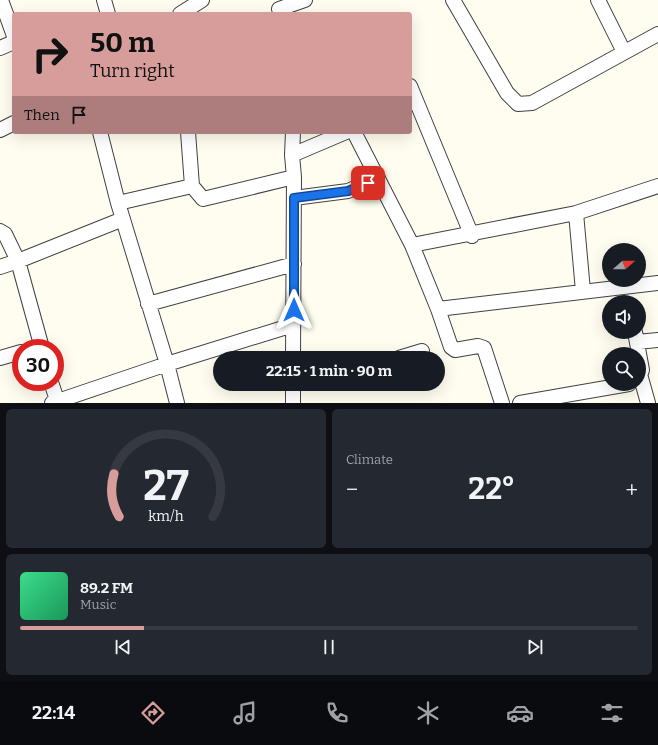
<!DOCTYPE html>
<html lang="en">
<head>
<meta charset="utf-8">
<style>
  body { margin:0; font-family:Bitter,serif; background:#242831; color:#f1f3f6; height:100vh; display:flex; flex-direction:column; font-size:15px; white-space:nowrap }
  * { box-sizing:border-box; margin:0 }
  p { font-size:13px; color:#9ea1a6 }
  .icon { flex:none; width:22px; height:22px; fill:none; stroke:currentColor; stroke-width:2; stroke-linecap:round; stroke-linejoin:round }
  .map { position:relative; height:403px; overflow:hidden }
  .details { display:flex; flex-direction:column; gap:6px; padding:6px; background:#0d0f14; flex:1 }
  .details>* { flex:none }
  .top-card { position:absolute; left:12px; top:12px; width:400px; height:122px; border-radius:4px; box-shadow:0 4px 16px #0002; background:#d79d9b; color:#111; overflow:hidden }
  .needle { width:26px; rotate:69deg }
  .fabs { position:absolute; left:602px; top:243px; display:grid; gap:8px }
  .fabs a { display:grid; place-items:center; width:44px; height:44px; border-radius:50%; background:#171b24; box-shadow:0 4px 16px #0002; font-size:20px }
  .speed { position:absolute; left:12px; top:339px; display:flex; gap:8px; font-size:20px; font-weight:700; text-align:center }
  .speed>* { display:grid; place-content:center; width:52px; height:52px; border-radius:50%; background:#171b24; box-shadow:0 4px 16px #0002; line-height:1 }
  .speed .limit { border:6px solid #d22; background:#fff; color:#111 }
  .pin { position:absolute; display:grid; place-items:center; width:34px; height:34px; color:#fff; margin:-17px; border-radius:8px; box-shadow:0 2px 6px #0006 }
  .me { position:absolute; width:44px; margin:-22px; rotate:0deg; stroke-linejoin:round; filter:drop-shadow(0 0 3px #0008) }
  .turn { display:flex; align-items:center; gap:14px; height:84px; padding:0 12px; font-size:18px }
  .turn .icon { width:52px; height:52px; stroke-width:2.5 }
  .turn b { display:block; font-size:28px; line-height:34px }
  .then { display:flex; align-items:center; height:38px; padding:0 12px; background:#0003; gap:8px; font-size:15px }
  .big { font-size:30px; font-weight:700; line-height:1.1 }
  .details .widget { flex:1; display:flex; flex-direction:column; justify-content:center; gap:6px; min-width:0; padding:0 14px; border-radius:6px; background:#242831 }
  .details .dial { align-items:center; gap:0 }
  .dial svg { height:104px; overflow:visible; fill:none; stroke:#363941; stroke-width:7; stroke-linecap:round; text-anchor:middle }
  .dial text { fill:#f1f3f6; stroke:none }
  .song { display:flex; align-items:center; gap:12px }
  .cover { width:48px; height:48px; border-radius:6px; background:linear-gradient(135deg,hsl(150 70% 55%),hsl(150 70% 35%)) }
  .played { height:4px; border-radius:2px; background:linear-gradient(90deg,#d79d9b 20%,#363941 20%) }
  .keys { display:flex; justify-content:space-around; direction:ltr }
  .heat { display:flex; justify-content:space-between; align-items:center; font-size:22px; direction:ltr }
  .details .tiles { flex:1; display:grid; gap:6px; grid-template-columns:1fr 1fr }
  .widget:last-child { grid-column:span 2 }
  .trip { position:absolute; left:213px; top:351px; width:232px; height:40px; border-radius:20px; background:#171b24; box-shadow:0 4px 16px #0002; font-weight:700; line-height:40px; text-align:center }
  .dock { display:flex; height:64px; justify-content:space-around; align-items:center; background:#090b0e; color:#9ea1a6 }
  .dock .icon { width:28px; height:28px }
  .dock .current { color:#d79d9b }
  .dock b { font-size:18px; color:#f1f3f6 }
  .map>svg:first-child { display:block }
</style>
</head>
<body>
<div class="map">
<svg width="658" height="403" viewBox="0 0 658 403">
  <rect width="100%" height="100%" fill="#fefdef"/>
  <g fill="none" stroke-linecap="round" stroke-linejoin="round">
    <defs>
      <path id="minor" d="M1,0L14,36
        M104,0L108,14
        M453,0L507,93L518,104L532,103L658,34
        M598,0L624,52
        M279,9L305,0
        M180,14L202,0
        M0,48L14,42
        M410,86L472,236
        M0,130L14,123
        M188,132L192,186
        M293,132L292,155L346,132
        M354,132L412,245L438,309L451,347L455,350L478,346L484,348L502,403
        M294,198L348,191L378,178
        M118,203L192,186L203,199L294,177L292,155
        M576,213L583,291
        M0,231L5,234L18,261L0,267
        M412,245L576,213L658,186
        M148,304L294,264
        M438,309L658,283
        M635,332L642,370L639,379
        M637,342L658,340
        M42,348L18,261L123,219
        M0,358L21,352
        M293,358L294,177
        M399,358L422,351
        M641,378L648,403
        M51,382L57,400
        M52,403L167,364L118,203L100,132
        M177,403L167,364L293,325
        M293,403V384
        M520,403L629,384"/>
    </defs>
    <use href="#minor" stroke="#414141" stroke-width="16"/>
    <use href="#minor" stroke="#fff" stroke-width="14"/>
  </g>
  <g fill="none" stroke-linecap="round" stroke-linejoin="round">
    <defs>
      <path id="route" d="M294,310V198L348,191L368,183"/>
    </defs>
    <use href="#route" stroke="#114b97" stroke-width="10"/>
    <use href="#route" stroke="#1a73e8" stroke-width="7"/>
  </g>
</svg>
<div class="fabs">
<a><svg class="needle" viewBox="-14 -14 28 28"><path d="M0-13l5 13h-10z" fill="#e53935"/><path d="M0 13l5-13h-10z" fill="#9ea1a6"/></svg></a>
<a><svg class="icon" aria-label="sound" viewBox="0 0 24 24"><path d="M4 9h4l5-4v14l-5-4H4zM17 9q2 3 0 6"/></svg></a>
<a><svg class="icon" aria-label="search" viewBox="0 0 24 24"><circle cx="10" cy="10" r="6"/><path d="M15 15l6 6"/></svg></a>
</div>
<div class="speed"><div class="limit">30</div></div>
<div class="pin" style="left:368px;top:183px;background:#d93025"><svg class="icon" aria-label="arrive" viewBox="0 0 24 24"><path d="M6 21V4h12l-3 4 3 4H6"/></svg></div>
<svg class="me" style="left:294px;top:310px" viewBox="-20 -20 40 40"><path d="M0-17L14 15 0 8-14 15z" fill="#1a73e8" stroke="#fff" stroke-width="4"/></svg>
<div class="trip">22:15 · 1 min · 90 m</div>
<div class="top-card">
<div class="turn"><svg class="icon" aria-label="right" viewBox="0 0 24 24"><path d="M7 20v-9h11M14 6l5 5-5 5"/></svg><div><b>50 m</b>Turn right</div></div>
<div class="then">Then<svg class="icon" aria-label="arrive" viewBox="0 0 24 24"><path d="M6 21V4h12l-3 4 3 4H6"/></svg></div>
</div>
</div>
<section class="details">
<div class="tiles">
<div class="widget dial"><svg viewBox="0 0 100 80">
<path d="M14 69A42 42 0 1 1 86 69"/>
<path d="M14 69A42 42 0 0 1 10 36" stroke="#d79d9b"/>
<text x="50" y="56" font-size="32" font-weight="700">27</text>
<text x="50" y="72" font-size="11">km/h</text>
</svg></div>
<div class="widget"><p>Climate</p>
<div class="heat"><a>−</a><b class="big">22°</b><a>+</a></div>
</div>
<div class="widget">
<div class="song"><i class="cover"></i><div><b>89.2 FM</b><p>Music</p></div></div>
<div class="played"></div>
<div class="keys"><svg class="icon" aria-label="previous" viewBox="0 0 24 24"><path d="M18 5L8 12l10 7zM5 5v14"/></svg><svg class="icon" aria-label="pause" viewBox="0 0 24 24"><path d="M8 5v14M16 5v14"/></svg><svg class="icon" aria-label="next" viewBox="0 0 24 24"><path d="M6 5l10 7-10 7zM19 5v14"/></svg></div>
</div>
</div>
</section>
<nav class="dock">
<b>22:14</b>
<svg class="icon current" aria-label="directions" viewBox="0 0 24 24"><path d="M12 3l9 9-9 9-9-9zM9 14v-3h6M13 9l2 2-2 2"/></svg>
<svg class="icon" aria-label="music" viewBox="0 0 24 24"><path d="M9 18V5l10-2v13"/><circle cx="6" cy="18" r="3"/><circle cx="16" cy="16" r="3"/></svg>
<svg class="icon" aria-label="phone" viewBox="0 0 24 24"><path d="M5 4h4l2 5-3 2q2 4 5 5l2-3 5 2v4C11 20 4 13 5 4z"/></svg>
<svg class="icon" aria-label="climate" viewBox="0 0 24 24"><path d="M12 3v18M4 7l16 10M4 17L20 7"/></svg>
<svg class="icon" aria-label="car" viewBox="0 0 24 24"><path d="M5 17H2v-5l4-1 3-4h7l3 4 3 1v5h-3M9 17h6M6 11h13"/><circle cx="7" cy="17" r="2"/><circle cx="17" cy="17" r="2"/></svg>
<svg class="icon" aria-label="filters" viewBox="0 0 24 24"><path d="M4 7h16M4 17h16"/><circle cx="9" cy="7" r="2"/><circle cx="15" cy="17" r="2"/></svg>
</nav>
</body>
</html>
